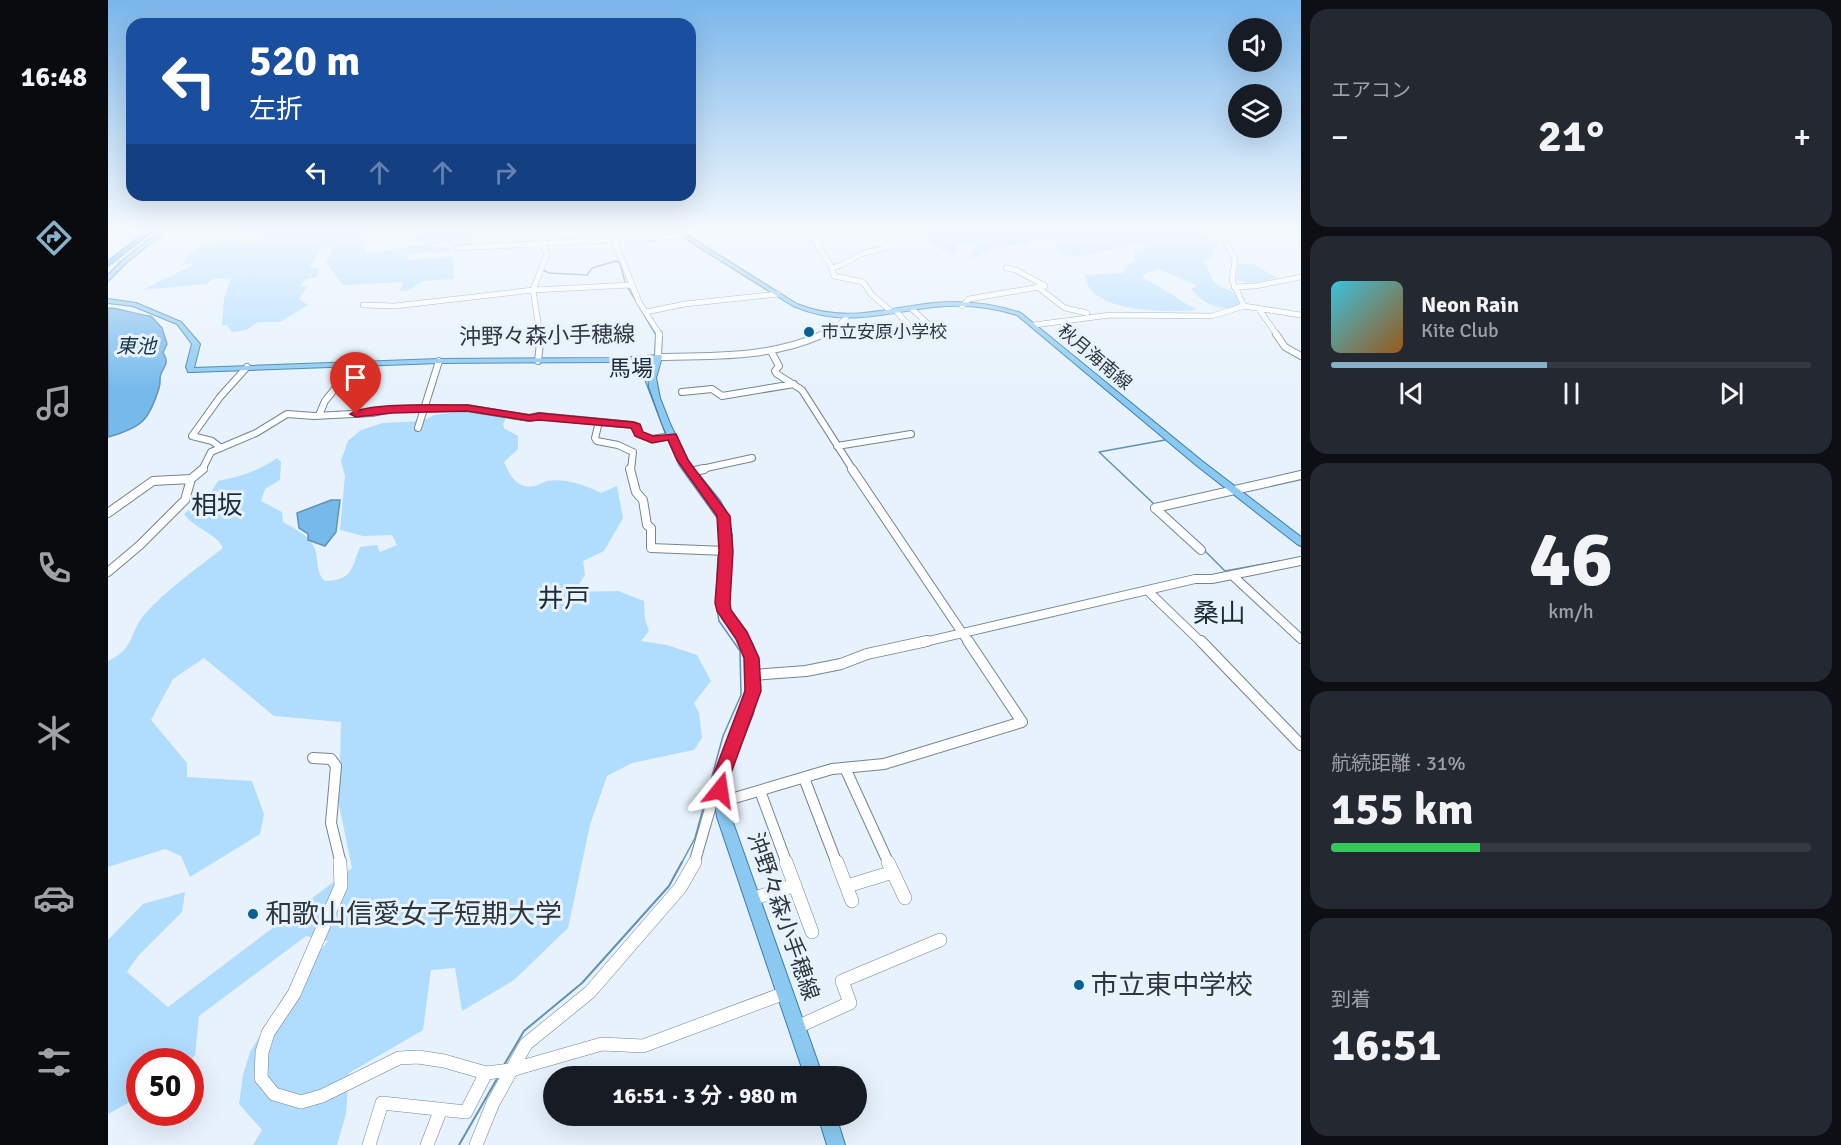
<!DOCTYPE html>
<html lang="ja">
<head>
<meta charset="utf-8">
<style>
  body { margin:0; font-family:Signika,"Noto Sans JP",sans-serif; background:#242831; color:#f1f3f6; height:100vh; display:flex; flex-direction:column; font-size:22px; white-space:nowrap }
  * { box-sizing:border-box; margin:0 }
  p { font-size:20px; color:#9ea1a6 }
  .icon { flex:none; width:33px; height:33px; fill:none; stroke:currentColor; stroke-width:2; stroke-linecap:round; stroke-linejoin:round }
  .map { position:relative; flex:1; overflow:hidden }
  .sheet { display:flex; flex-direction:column; gap:9px; padding:9px; background:#0d0f14; width:540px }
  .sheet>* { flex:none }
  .hud { position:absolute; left:18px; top:18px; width:570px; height:183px; border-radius:18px; box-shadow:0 6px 24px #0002; background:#1a4fa0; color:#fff; overflow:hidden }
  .controls { position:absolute; left:1120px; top:18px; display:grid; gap:12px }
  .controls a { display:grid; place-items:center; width:54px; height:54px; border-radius:50%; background:#171b24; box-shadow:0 6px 24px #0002; font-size:30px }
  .speed { position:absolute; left:18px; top:1048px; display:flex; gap:12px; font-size:30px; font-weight:700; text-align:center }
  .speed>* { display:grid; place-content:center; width:78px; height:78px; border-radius:50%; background:#171b24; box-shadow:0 6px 24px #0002; line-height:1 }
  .speed .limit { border:9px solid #d22; background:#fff; color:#111 }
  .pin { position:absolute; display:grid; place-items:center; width:51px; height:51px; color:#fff; margin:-62px -26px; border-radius:50% 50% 50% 0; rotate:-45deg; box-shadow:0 0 6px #0007 }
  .pin .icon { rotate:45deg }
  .me { position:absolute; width:66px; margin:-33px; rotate:15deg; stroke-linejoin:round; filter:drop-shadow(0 0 4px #0008) }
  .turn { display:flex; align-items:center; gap:21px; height:126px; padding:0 24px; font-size:27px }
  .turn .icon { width:78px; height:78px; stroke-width:2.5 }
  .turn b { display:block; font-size:42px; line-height:51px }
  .lanes { display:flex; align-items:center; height:57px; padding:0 24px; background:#0003; justify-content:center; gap:30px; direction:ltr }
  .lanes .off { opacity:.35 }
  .big { font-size:45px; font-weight:700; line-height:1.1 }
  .sheet .card { flex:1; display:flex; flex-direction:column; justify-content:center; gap:9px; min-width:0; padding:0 21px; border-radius:18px; background:#242831 }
  .sheet .dial { align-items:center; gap:0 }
  .dial b { font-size:78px; line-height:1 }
  .song { display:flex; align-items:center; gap:18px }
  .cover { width:72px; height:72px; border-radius:9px; background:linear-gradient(135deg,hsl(190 70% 55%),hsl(30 70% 35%)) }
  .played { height:6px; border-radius:3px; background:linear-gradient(90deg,#88b1c9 45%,#363941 45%) }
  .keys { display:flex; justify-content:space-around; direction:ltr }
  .heat { display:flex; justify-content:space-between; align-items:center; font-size:33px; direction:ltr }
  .charge { height:9px; border-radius:4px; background:linear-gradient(90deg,#34c759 31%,#363941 0) }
  .trip { position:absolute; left:435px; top:1066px; width:324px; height:60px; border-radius:30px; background:#171b24; box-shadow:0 6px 24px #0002; font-weight:700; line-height:60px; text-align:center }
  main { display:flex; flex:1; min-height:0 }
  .tab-bar { display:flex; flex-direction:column; width:108px; justify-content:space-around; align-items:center; background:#090b0e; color:#9ea1a6 }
  .tab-bar .icon { width:42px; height:42px }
  .tab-bar .on { color:#88b1c9 }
  .tab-bar b { font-size:27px; color:#f1f3f6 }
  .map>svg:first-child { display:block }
</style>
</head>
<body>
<main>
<nav class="tab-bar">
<b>16:48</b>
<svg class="icon on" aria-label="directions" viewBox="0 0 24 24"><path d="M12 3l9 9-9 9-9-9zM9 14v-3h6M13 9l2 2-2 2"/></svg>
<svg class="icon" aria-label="music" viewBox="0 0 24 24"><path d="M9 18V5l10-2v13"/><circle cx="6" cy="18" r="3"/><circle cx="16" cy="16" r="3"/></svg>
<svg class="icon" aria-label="phone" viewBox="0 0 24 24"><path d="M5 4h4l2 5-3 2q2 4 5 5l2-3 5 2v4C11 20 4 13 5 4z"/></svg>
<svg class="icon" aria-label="climate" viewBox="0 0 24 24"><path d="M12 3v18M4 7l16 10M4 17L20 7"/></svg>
<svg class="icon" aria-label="car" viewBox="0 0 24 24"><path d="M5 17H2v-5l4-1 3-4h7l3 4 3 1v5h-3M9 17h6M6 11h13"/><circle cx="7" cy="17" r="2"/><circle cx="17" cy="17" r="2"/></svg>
<svg class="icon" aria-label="filters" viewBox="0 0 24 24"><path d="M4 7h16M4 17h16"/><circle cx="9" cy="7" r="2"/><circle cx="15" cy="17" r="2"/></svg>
</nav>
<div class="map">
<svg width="1193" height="1145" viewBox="0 0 1193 1145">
  <rect width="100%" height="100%" fill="#e7f2fc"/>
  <path fill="#b0dcfe" d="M121,229H261L255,237L258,253L316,245L319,243L304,239L302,235L329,230L331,232L362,230L365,237H369L359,242L349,240L325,244L323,247L344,248L341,252L328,254L325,252L299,254L301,260L345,256L346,279L315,281L301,290L292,291L295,282L235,285L218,262L225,246H214L202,267L211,269L210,277L197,279L192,286L199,287L191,299L200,305L172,322H150L138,330L124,332L119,325H114L116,299L123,278L105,279L99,284L34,290L85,265L74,263L87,249L122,241L150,243L152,240L162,238Z
    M814,229H1080L1098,234L1110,241L1105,257L1095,262C1100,267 1103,279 1107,283C1116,291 1131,288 1131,304L1125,309C1105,307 1095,304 1083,288L1089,287L1086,284L1051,269L1038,273L1034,278C1053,286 1071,300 1088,310C1061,313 979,313 977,275L1015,273L1017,266L1026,261L1027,250L1039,246L1037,244C1012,241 966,269 946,249L948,240L929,238L918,244L886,248L868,257H862L868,245L851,243L849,246V253L843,255L818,240Z
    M1130,264H1145L1171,279L1143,283L1128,280Z
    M358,411L399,416L395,424L396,428L410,436V449L396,462C403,478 411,491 430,485C433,484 436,482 439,481C456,478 478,485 493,493L509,486L515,518L496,551L475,561L477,575L466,592L510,591L536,601L537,619L541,631L533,641L559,645L589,655L603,681L586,703L591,713L594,738L586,750L524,763L499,776L482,825L460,928L406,980L354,1011L347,968L323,970L315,1030L241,1073L238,1114L229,1145H145L154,1130L131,1104L135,1075L142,1052L176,996L220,941L198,936L91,1016L87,1055L80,1062H32L31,1097L0,1114V940L35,904L77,892L74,912L30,956L19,972L60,1007L244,868L231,805L233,722L166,716L96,658L65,679L43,720L79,763V777L144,781L156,814L152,834L82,877L73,856L57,849L0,867V661C28,648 20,634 36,615C59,589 88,569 115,548C109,534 86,528 76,514L82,509L96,503L110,481C132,477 150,471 169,458L173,462L172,480L157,489L153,501L174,512L175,522C185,528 199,534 205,545C212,556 206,571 217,581C244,580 243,570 252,547L269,545L272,552L289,545L284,535L255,536L232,530L237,476L233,461L240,441L253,430L275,423L315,421L326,415Z"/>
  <path fill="#76baec" stroke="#6092b7" stroke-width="1.5" d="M0,308C15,308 27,315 43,316L54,328L59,344L55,353C62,363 56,366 53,374C51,378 53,384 51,388C41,421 33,428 0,437Z
    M223,500H232L228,532L217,546L200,540V534L191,528L189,513Z"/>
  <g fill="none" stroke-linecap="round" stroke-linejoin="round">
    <path stroke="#6092b7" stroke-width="1.5" d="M435,270L441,273L479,275L484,268L508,261L512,263L517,282
      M519,286L548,335L547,353L537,380L558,435
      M560,440L571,465L612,522L611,546
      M1046,504L991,452L1057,440
      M1096,550L1117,571L1172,561
      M573,864L587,838L615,736L633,695L632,651L611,621L608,603L610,554"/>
    <path stroke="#6092b7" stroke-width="2" d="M396,1065L416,1031L474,983L561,886L574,862
      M351,1145L390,1077"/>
    <path stroke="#c2ccd5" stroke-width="6" stroke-dasharray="6 3" stroke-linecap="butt" d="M0,262L12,261"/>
    <defs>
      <path id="minor-far4" d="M700,229L724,268L726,276L755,282L764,295L783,311
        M1107,229L1117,240L1127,260L1124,280L1136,306
        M506,240L531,302L552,335
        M349,248L576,236
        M724,268L736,264L753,254L777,248L795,229
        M1126,287L1148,286L1193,277
        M931,288L957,308L979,313
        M255,305L287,306L425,290L523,285
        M854,306L861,299L937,286L908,270L898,268
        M804,309L832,335
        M1151,309L1169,335
        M788,311L809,335
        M538,312L577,304L670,294
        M926,325L1002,315L1104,316L1136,306L1193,315
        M432,335L425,290L439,254L434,242L441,229
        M712,335L729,327L738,318"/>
      <path id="minor-far3" d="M551,334L550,357C608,356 662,358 716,334
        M807,334L811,338
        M1168,334L1177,347L1193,356
        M664,353L671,366L667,371L669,374L694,390L745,470
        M430,361L433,334
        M574,392L604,389L614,396L686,384
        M211,415L217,401L247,364
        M491,422L487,438L489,441L510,445L525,452L523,470
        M310,428L331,361
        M729,446L803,434
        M113,448L104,441L84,436L112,397L139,367
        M94,470L103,452L148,433L179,414L206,416L264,413L284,409L359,408L421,418L431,416L525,425L528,426L530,434L544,439L564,436
        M589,470L644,458"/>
      <path id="minor-far2" d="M522,469L528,492L535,500L539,525L543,528V548L618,551
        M744,469L861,643
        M582,472L596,469
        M1047,508L1193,475
        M1047,508L1093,550
        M0,513L45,481L83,479
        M0,572L32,545L77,500L83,479L95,469
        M1124,575L1193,639
        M1040,591L1094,643
        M812,643L1087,579H1104L1193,561"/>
      <path id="minor-far1" d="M1093,641L1193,745
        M645,675L698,671L733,664L759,654L819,641
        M205,758L223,759L228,766L223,823L233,864
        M737,768L781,864
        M696,778L729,864
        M652,791L679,864
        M613,802L724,769L776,764L914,722L860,641
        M586,864L606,795L612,790"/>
      <path id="minor" d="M232,862L233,886L186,994L160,1033L154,1052L153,1078L166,1094L193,1102L214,1096L291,1058L310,1057L336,1061L378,1073L403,1070L494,1044L535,1046L677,993
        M678,862L704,932
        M729,862L744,901
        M780,862L797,898
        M739,886L785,872
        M644,899L687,885
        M689,1027L742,1003L734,981L832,940
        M261,1145L274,1103L358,1112L378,1073
        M319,1145L333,1109
        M368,1145L385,1103L418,1044L482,992L572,888L587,862"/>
      <path id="major" d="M54,229H60L19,262L0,281V275L15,260Z
        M562,229H569L689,304C739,324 776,308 826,303C855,300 886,304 913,313L1094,461L1193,537V546L1189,544L1088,465L909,315C883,307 853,304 826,307C773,313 737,328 685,306Z
        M0,299L28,303L73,322L92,344L86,368L331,359L507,358L553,355L554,357L548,378L552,398L563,426L582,464L612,501L620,515L624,536L619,602L623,613L644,643L651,665V682L645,714L620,776L619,790L623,817L715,1077H697L609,817L605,790L606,776L632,714L639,682V665L633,645L614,618L609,602L614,536L610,515L605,505L573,464L555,426L541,387L540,375L545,360L507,362L331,363L83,372H80L78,367L84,344L69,324L25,306L0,303Z
        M710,1116H728L737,1145H719Z"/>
      <path id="highway" d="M41,229H48L0,266V261Z"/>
    </defs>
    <use href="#minor-far4" stroke="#738593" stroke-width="6"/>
    <use href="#minor-far3" stroke="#738593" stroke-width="8"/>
    <use href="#minor-far2" stroke="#738593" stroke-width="10"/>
    <use href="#minor-far1" stroke="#738593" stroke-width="12"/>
    <use href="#minor" stroke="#738593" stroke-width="14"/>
    <use href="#major" stroke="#387eab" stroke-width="2"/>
    <use href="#highway" stroke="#387eab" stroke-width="2"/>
    <use href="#minor-far4" stroke="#fff" stroke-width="5"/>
    <use href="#minor-far3" stroke="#fff" stroke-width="6"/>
    <use href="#minor-far2" stroke="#fff" stroke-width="8"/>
    <use href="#minor-far1" stroke="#fff" stroke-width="10"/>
    <use href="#minor" stroke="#fff" stroke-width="13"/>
    <use href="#major" fill="#8bc9f1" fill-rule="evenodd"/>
    <use href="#highway" fill="#3ea5e7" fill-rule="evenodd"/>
  </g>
  <linearGradient id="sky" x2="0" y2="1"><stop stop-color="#7ab6ea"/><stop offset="0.59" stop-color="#f4f9fe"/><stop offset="1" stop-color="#f4f9fe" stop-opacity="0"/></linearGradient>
  <rect width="1193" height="389" fill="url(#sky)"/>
  <path fill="#e11d48" stroke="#92132f" stroke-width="1.5" d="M359,405L422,415L431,413L525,422L532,424L535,432L545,436L568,434L580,460L622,516L625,551L622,603L623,610L639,632L651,658L653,691L622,776L618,796L612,799L605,796L603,790L605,776L637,691L636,658L628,639L609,611L607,603L611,551L609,516L569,460L560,440L544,443L527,436L523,428L431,420L422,421L359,411L284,413L248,417L242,414C257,402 336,405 359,405Z"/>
  <g fill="#076192" stroke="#e7f2fc" stroke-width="2">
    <circle cx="701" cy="332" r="6"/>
    <circle cx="145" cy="914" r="6"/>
    <circle cx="971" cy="985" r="6"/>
  </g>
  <g text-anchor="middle" stroke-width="6" stroke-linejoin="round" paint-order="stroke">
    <g font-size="18" fill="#2e363b" stroke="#e7f2fc" text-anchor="start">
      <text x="713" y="338">市立安原小学校</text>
    </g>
    <g font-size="18" fill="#2e363b" stroke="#e7f2fc">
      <text transform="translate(987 357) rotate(40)" y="6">秋月海南線</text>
    </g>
    <g font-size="20" font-style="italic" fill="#17354a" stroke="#e7f2fc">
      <text x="28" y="353">東池</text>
    </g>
    <g font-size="22" fill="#2e363b" stroke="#e7f2fc">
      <text transform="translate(439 335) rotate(-1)" y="8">沖野々森小手穂線</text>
      <text transform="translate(676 916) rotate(71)" y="8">沖野々森小手穂線</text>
    </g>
    <g font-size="22" fill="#1c2c37" stroke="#e7f2fc">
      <text x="523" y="376">馬場</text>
    </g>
    <g font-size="26" fill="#1c2c37" stroke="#e7f2fc">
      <text x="109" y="514">相坂</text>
      <text x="456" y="607">井戸</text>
      <text x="1111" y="622">桑山</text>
    </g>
    <g font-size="27" fill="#2e363b" stroke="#e7f2fc" text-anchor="start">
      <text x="157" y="923">和歌山信愛女子短期大学</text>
      <text x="983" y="994">市立東中学校</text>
    </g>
  </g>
</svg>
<div class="controls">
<a><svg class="icon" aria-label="sound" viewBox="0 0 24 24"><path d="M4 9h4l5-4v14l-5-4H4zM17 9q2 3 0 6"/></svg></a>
<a><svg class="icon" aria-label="layers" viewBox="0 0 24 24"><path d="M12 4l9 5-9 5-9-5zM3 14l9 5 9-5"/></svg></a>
</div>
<div class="speed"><div class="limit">50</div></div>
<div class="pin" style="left:248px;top:414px;background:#d93025"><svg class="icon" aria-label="arrive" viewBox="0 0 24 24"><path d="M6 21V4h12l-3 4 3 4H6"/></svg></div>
<svg class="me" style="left:612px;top:790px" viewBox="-20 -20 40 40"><path d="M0-17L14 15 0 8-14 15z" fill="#e11d48" stroke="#fff" stroke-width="4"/></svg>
<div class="trip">16:51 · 3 分 · 980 m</div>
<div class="hud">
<div class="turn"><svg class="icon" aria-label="left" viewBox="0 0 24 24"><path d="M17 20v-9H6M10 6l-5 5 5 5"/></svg><div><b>520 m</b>左折</div></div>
<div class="lanes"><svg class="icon" aria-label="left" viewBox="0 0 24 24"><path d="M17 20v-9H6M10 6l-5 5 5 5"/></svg><svg class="icon off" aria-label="ahead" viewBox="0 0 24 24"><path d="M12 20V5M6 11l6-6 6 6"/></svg><svg class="icon off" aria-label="ahead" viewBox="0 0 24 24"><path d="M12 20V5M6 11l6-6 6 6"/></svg><svg class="icon off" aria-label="right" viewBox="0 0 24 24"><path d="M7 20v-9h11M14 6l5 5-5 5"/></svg></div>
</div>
</div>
<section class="sheet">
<div class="card"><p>エアコン</p>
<div class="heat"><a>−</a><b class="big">21°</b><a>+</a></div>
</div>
<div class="card">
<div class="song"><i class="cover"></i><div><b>Neon Rain</b><p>Kite Club</p></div></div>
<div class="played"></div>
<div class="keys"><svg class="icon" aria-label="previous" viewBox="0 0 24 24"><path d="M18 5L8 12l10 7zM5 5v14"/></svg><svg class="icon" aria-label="pause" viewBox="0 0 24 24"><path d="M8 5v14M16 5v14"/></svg><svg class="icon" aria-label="next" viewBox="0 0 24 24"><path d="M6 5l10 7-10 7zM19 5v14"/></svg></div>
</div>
<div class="card dial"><b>46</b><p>km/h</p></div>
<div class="card"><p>航続距離 · 31%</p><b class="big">155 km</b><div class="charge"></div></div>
<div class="card"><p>到着</p><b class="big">16:51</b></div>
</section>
</main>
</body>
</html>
